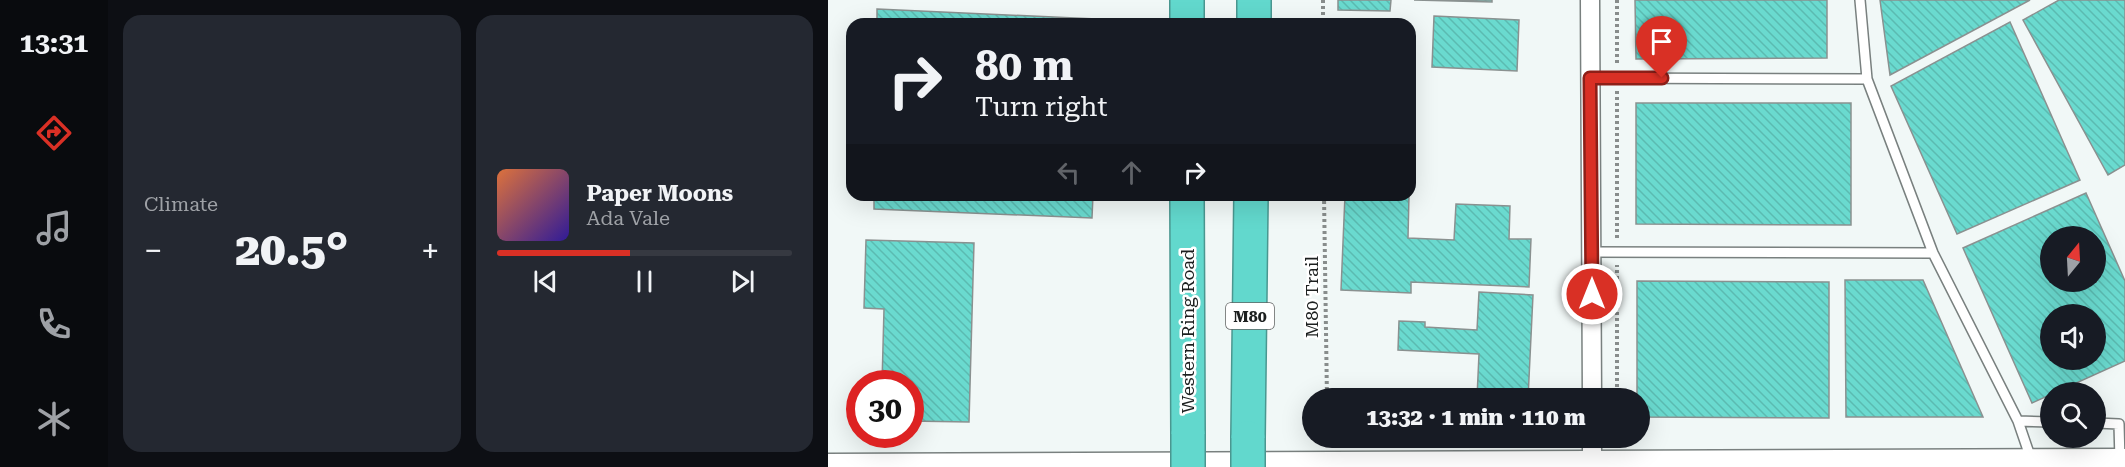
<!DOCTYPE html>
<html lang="en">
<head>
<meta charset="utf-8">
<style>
  body { margin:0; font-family:"Roboto Serif",serif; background:#242831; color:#f1f3f6; height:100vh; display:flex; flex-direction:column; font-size:22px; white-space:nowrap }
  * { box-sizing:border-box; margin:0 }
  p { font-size:20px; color:#9ea1a6 }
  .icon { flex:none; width:33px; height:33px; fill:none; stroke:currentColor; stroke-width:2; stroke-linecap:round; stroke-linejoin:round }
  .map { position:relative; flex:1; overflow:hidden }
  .side { display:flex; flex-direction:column; gap:15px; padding:15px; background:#0d0f14; width:720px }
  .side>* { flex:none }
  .banner { position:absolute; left:18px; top:18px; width:570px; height:183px; border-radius:18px; box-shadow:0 6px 24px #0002; background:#171b24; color:#f1f3f6; overflow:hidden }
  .needle { width:39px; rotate:18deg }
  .tools { position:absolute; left:1212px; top:226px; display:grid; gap:12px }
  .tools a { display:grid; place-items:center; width:66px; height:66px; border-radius:50%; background:#171b24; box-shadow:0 6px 24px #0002; font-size:30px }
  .speed { position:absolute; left:18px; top:370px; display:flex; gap:12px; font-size:30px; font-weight:700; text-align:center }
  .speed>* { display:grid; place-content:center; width:78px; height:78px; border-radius:50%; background:#171b24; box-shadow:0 6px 24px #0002; line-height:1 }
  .speed .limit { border:9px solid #d22; background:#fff; color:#111 }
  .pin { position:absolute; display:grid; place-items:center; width:51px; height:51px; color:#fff; margin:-62px -26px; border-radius:50% 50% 50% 0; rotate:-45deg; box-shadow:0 0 6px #0007 }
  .pin .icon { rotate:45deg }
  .me { position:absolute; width:66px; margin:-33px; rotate:0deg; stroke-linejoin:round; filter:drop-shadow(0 0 4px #0008) }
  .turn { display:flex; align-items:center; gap:21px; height:126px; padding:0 30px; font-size:27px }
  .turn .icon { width:78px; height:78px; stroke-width:2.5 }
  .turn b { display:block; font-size:42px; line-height:51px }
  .lanes { display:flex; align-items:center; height:57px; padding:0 30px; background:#0003; justify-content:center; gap:30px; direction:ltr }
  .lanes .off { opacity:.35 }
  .big { font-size:45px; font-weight:800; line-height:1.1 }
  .side .card { flex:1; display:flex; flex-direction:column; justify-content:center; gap:9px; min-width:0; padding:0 21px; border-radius:18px; background:#242831 }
  .song { display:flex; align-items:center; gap:18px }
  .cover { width:72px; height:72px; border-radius:9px; background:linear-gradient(135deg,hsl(20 70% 55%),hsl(250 70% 35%)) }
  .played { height:6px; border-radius:3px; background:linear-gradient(90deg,#d93025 45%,#363941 45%) }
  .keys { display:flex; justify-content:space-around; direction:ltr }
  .heat { display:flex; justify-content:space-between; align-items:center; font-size:33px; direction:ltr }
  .side .tiles { flex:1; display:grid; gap:15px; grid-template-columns:repeat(2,1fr) }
  .trip { position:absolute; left:474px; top:388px; width:348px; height:60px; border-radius:30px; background:#171b24; box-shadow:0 6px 24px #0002; font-weight:800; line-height:60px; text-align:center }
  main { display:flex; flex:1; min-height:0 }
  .menu { display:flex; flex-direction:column; width:108px; justify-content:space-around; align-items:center; background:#090b0e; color:#9ea1a6 }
  .menu .icon { width:42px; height:42px }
  .menu .on { color:#d93025 }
  .menu b { font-size:27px; color:#f1f3f6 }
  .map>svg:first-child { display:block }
</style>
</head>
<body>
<main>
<nav class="menu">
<b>13:31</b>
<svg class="icon on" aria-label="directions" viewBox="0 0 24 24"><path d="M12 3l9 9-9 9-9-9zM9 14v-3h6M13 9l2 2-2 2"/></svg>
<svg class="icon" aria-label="music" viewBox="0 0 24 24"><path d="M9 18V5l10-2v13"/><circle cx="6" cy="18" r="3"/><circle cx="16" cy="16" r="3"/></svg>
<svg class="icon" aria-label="phone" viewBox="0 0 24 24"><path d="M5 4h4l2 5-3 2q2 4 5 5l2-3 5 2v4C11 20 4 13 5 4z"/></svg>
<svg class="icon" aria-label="climate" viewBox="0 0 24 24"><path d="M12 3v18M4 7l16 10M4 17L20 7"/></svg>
</nav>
<section class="side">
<div class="tiles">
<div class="card"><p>Climate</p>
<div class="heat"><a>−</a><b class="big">20.5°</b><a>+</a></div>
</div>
<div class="card">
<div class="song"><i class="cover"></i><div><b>Paper Moons</b><p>Ada Vale</p></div></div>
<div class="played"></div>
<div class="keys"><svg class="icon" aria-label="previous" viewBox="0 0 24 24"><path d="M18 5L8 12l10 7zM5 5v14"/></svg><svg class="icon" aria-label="pause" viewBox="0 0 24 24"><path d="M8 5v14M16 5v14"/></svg><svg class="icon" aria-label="next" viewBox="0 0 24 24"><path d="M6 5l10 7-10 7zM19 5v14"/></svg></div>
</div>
</div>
</section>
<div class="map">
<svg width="1297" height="467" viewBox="0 0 1297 467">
  <defs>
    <pattern id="building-back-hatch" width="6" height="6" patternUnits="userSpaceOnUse" patternTransform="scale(1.5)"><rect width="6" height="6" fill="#6adacf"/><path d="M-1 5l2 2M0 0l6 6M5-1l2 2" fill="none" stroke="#5bbbb1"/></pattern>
  </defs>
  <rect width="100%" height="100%" fill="#f1f8f7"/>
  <path fill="url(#building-back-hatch)" stroke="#8a9190" stroke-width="1.5" fill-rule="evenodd" d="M510,0H563L562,11L510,10Z
    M586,0H664V2Z
    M807,0H999V58L808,59Z
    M1052,0H1202L1062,75Z
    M1231,0H1297V165L1280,175L1195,20Z
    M49,9L268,19L267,24H49Z
    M606,16L691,20L689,71L604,67Z
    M1182,22L1252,180L1129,234L1063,86Z
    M808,103H1023V225L808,224Z
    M1258,193L1297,281V361L1204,403L1135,248ZM1222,237H1268V282H1222ZM1222,315H1268V360H1222Z
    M46,195H265L264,218L46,209Z
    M517,195H581L580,238L626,240L628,204L682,206L681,239H703L701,287L583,282V293L513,290Z
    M38,240L146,243L141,422L82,421V384H54L56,309L36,308Z
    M1017,280H1095L1155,417H1018Z
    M809,281L1001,282V418L812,417V399H809Z
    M651,292L705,295L700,399L649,398L651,354L570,350L571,321L597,322V327L649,330Z"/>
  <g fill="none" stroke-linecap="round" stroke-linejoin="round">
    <defs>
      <path id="service" d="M1032,0L1039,79L1105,253L1190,421L1222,422
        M762,78L1039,79
        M763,252L1105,253
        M1190,421L1203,459
        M1268,423L1291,424L1292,461"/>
      <path id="minor" d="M762,0L764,399
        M764,438V463"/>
      <path id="tertiary" d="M0,466L1297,461"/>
      <path id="motorway" d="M359,0V24
        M426,24V0
        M359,195L360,434
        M420,438L423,195"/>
    </defs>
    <use href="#service" stroke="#79807f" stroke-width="12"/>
    <use href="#minor" stroke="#79807f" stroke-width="21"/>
    <use href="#tertiary" stroke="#79807f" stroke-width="27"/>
    <use href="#motorway" stroke="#4a9790" stroke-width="36"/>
    <path stroke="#888d8c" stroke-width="4" stroke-dasharray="3 3" stroke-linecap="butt" d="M495,0V24
      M789,0V65
      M789,91V239
      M496,195L499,399
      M789,399V265"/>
    <use href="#service" stroke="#fff" stroke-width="9"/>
    <use href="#minor" stroke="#fff" stroke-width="18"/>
    <use href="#tertiary" stroke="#fff" stroke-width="24"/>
    <use href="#motorway" stroke="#62d8cd" stroke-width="33"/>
    <defs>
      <path id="motorway-bridge" d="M360,434V467
        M420,438V467"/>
    </defs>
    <use href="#motorway-bridge" stroke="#4a9790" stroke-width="36" stroke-linecap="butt"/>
    <use href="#motorway-bridge" stroke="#62d8cd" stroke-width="33"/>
  </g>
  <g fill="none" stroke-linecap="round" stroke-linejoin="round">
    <defs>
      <path id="route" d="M764,294L762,78H834"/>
    </defs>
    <use href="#route" stroke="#8d1f18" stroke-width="15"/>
    <use href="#route" stroke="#d93025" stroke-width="10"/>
  </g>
  <g text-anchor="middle" stroke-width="5" stroke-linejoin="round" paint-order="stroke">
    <rect fill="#fff" stroke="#606262" stroke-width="1.5" x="398" y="303" width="48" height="26" rx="4.5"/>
    <g font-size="16" font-weight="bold" fill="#1c1f1f">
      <text x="422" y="322">M80</text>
    </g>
    <g font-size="18" fill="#1c1f1f" stroke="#fff">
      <text transform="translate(484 297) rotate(-90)" y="6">M80 Trail</text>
      <text transform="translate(360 331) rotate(-90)" y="6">Western Ring Road</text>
    </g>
  </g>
</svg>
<div class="tools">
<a><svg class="needle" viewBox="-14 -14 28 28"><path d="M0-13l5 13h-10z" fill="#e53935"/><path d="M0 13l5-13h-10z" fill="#9ea1a6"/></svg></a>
<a><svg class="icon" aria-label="sound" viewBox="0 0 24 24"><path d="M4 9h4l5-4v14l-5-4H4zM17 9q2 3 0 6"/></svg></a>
<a><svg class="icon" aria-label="search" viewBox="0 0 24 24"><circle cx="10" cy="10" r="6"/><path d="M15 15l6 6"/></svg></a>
</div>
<div class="speed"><div class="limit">30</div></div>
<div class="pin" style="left:834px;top:78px;background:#d93025"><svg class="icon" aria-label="arrive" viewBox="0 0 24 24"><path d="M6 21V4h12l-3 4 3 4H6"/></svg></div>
<svg class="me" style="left:764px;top:294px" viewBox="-20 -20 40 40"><circle r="17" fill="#d93025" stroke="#fff" stroke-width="3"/><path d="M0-11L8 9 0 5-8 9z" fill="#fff"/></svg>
<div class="trip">13:32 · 1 min · 110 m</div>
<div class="banner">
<div class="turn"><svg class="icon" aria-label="right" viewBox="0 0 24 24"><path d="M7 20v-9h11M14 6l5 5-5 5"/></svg><div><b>80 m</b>Turn right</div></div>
<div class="lanes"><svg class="icon off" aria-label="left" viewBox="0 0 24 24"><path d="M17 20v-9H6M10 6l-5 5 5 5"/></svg><svg class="icon off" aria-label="ahead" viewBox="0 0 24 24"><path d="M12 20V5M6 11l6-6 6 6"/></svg><svg class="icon" aria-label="right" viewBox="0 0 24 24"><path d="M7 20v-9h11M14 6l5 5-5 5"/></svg></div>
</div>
</div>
</main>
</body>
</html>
